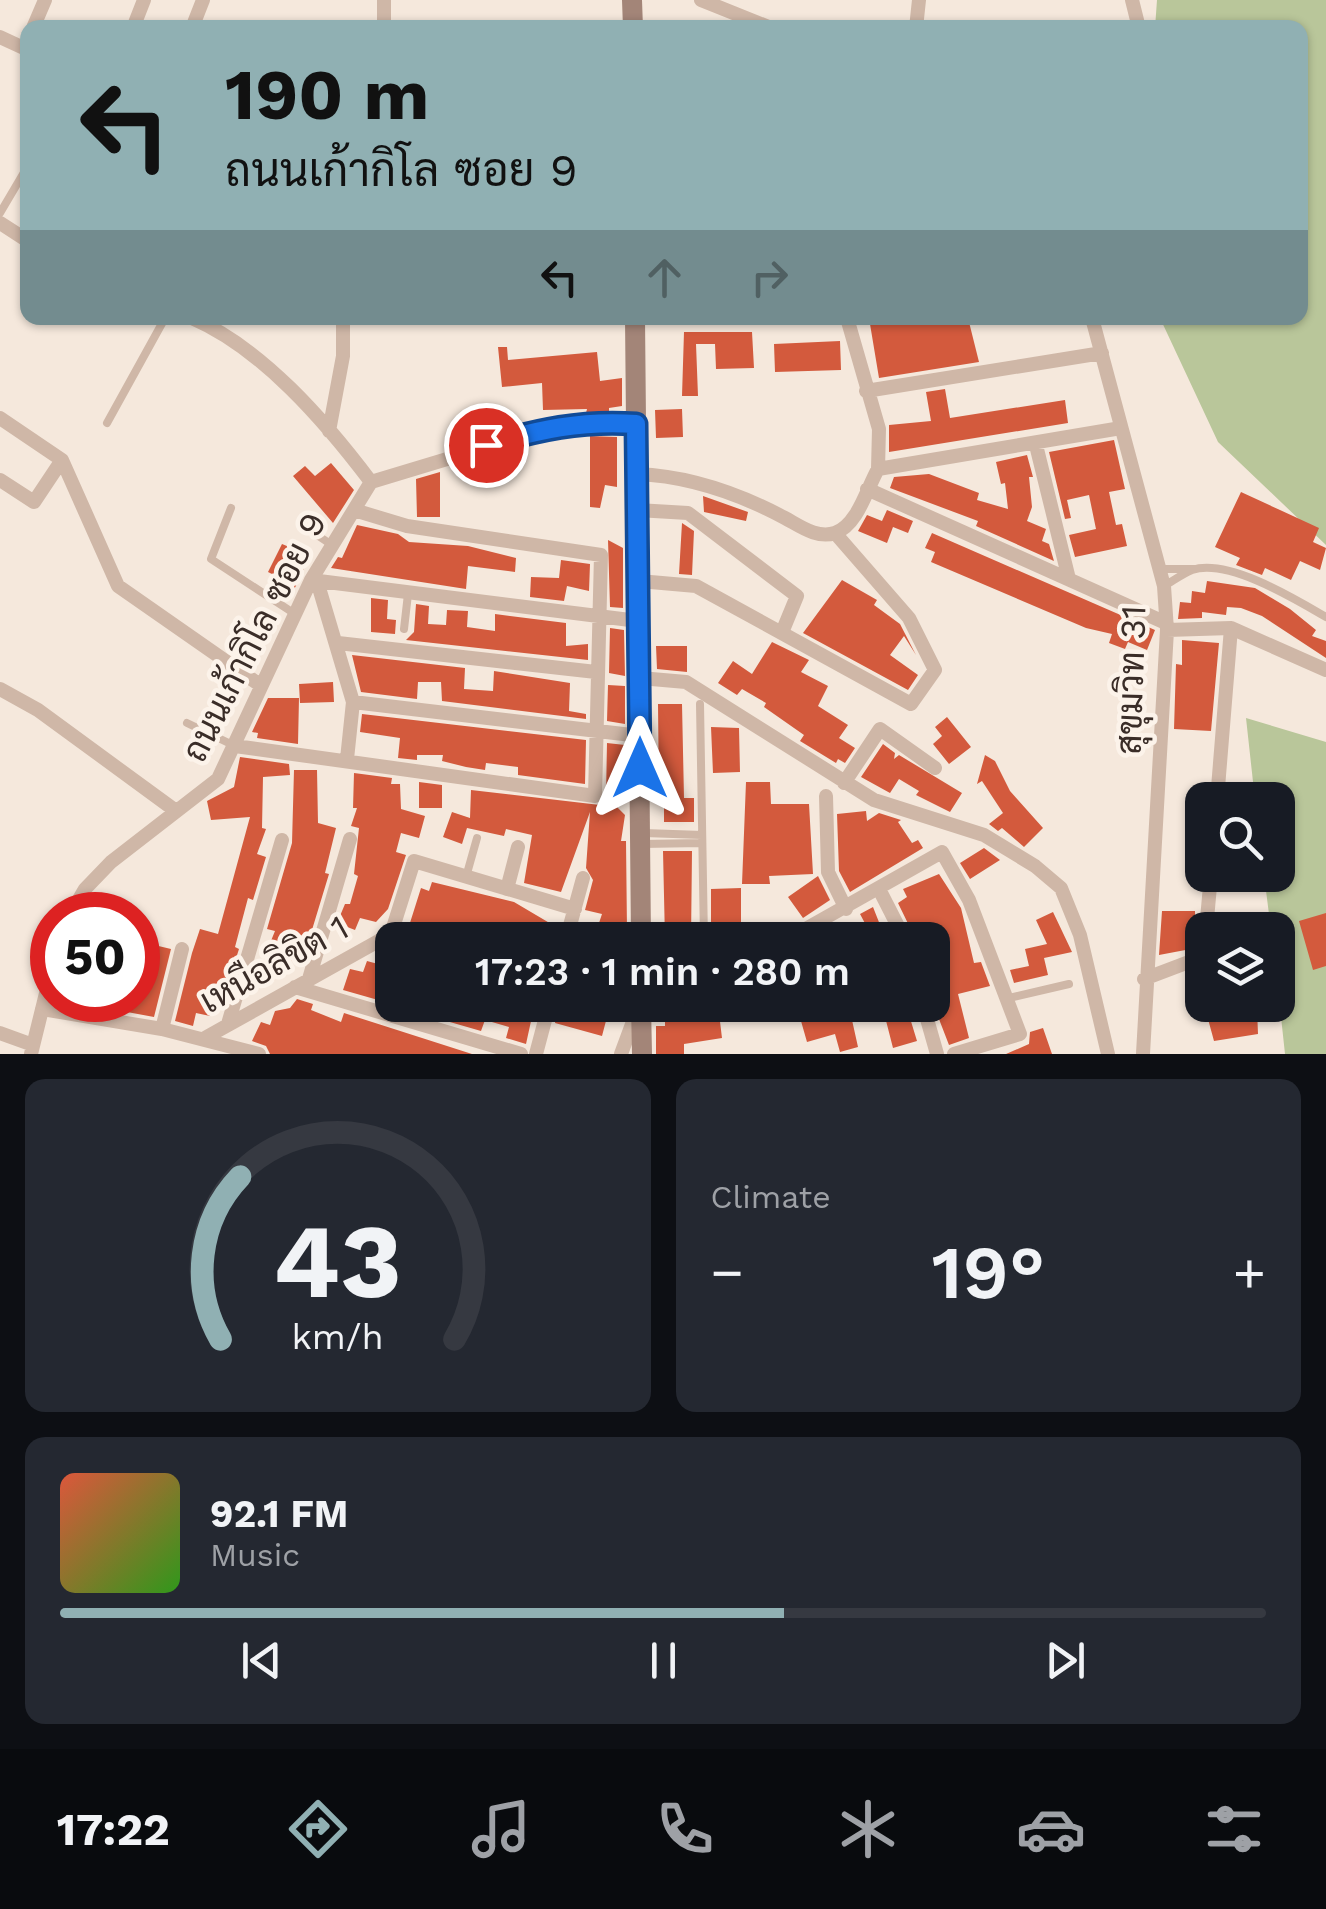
<!DOCTYPE html>
<html lang="en">
<head>
<meta charset="utf-8">
<style>
  body { margin:0; font-family:"Work Sans",Sarabun,sans-serif; background:#242831; color:#f1f3f6; height:100vh; display:flex; flex-direction:column; font-size:38px; white-space:nowrap }
  * { box-sizing:border-box; margin:0 }
  p { font-size:32px; color:#9ea1a6 }
  .icon { flex:none; width:55px; height:55px; fill:none; stroke:currentColor; stroke-width:2; stroke-linecap:round; stroke-linejoin:round }
  .map { position:relative; height:1054px; overflow:hidden }
  .sheet { display:flex; flex-direction:column; gap:25px; padding:25px; background:#0d0f14; flex:1 }
  .sheet>* { flex:none }
  .banner { position:absolute; left:20px; top:20px; width:1288px; height:305px; border-radius:20px; box-shadow:0 2px 8px #0004; background:#90b0b3; color:#111; overflow:hidden }
  .fabs { position:absolute; left:1185px; top:782px; display:grid; gap:20px }
  .fabs a { display:grid; place-items:center; width:110px; height:110px; border-radius:20px; background:#171b24; box-shadow:0 2px 8px #0004; font-size:50px }
  .speed { position:absolute; left:30px; top:892px; display:flex; gap:20px; font-size:50px; font-weight:700; text-align:center }
  .speed>* { display:grid; place-content:center; width:130px; height:130px; border-radius:50%; background:#171b24; box-shadow:0 2px 8px #0004; line-height:1 }
  .speed .limit { border:15px solid #d22; background:#fff; color:#111 }
  .pin { position:absolute; display:grid; place-items:center; width:85px; height:85px; color:#fff; margin:-42px; border:5px solid #fff; border-radius:50%; box-shadow:0 2px 10px #0007 }
  .me { position:absolute; width:110px; margin:-55px; rotate:0deg; stroke-linejoin:round; filter:drop-shadow(0 0 8px #0008) }
  .turn { display:flex; align-items:center; gap:35px; height:210px; padding:0 40px; font-size:45px }
  .turn .icon { width:130px; height:130px; stroke-width:2.5 }
  .turn b { display:block; font-size:70px; line-height:85px }
  .lanes { display:flex; align-items:center; height:95px; padding:0 40px; background:#0003; justify-content:center; gap:50px; direction:ltr }
  .lanes .off { opacity:.35 }
  .big { font-size:75px; font-weight:600; line-height:1.1 }
  .sheet .card { flex:1; display:flex; flex-direction:column; justify-content:center; gap:15px; min-width:0; padding:0 35px; border-radius:20px; background:#242831 }
  .sheet .dial { align-items:center; gap:0 }
  .dial svg { height:260px; overflow:visible; fill:none; stroke:#363941; stroke-width:7; stroke-linecap:round; text-anchor:middle }
  .dial text { fill:#f1f3f6; stroke:none }
  .song { display:flex; align-items:center; gap:30px }
  .cover { width:120px; height:120px; border-radius:15px; background:linear-gradient(135deg,hsl(10 70% 55%),hsl(110 70% 35%)) }
  .played { height:10px; border-radius:5px; background:linear-gradient(90deg,#90b0b3 60%,#363941 60%) }
  .keys { display:flex; justify-content:space-around; direction:ltr }
  .heat { display:flex; justify-content:space-between; align-items:center; font-size:55px; direction:ltr }
  .sheet .tiles { flex:1; display:grid; gap:25px; grid-template-columns:1fr 1fr }
  .card:last-child { grid-column:span 2 }
  .trip { position:absolute; left:375px; top:922px; width:575px; height:100px; border-radius:20px; background:#171b24; box-shadow:0 2px 8px #0004; font-weight:600; line-height:100px; text-align:center }
  .tab-bar { display:flex; height:160px; justify-content:space-around; align-items:center; background:#090b0e; color:#9ea1a6 }
  .tab-bar .icon { width:70px; height:70px }
  .tab-bar .current { color:#90b0b3 }
  .tab-bar b { font-size:45px; color:#f1f3f6 }
  .map>svg:first-child { display:block }
</style>
</head>
<body>
<div class="map">
<svg width="1326" height="1054" viewBox="0 0 1326 1054">
  <rect width="100%" height="100%" fill="#f5e8dc"/>
  <path fill="#b9c69a" d="M1157,0H1326V545L1218,442L1160,318H1300V28H1155Z
    M1246,718L1326,742V1054H1285L1278,989V930H1271L1264,875H1278V800H1255Z"/>
  <path fill="#d35a3d" d="M915,318H929L930,324L968,318L979,362L879,378L870,324Z
    M684,332H752L754,368L716,369L715,344H696L698,396H682Z
    M840,341L841,370L775,372L774,344Z
    M498,347H507L508,360L597,352L600,381L622,378V406L609,408V413H586L587,409L543,410L542,383L502,387Z
    M945,389L950,418L1065,400L1068,423L889,452V425L931,421L926,392Z
    M682,409L683,437L656,438L655,410Z
    M590,436L617,437V487L605,485L600,508L590,507Z
    M1114,440L1125,489L1109,492L1116,525L1122,524L1127,546L1075,557L1069,535L1096,529L1089,495L1067,500L1071,518L1065,519L1049,452Z
    M1027,455L1033,477H1029L1032,507L1027,521L1046,529L1042,541L1049,544L1054,561L976,526L978,521L890,488L894,477L929,474L979,493L977,500L1008,509L1005,483L1001,484L996,462Z
    M331,463L354,490L333,523L293,476L305,466L315,476Z
    M440,472V517H417L416,479Z
    M1241,492L1319,528L1313,542L1326,548L1320,570L1300,561L1291,580L1265,568L1262,575L1236,565L1240,558L1215,547Z
    M703,496L748,512L746,521L704,512Z
    M887,510L913,521L908,533L893,527L887,543L858,531L867,515L882,521Z
    M682,523L694,531L692,575L679,574Z
    M357,525L398,534L409,542L468,546L516,558L515,572L468,566L466,589L331,568L338,557L342,558Z
    M932,533L1155,630L1147,650L1128,642L1125,649L1109,643L1112,634L1086,628L931,562L935,552L925,548Z
    M608,540L623,548V608L610,607Z
    M282,544L304,553L298,567L304,569L290,598L267,587L272,574L268,572Z
    M561,560L590,564L589,591L567,586L564,601L530,597L531,577L559,578Z
    M842,580L877,600L874,605L900,624L916,655L904,636L890,655L918,675L908,690L803,633Z
    M1207,581L1255,588L1290,609L1316,630L1312,636L1326,641V658L1262,616L1241,608L1227,607L1226,615L1202,612V618L1178,619L1180,602L1191,603L1192,591L1205,593Z
    M371,598L388,600L387,619L396,620L395,634L371,632Z
    M416,604L429,606L428,624L446,625L447,610L468,611L467,627L495,631V614L566,623V646L588,644V660L406,640L414,632Z
    M610,628L624,630L625,676L609,673Z
    M1182,640L1219,643L1211,731L1174,729L1176,664L1182,665Z
    M772,642L809,660L801,672L828,686L818,706L848,725L839,738L855,748L845,763L838,759L836,763L800,741L804,735L764,707L766,703L742,689L737,695L718,683L733,661L752,674Z
    M656,646H687V672L657,669Z
    M352,655L465,668L464,689L493,691L494,671L570,683L569,711L586,714V719L442,701L441,682H418L417,699L361,692Z
    M333,682L334,702L300,703L299,684Z
    M608,685L625,686V724L607,721Z
    M268,698H299L298,744L257,738L258,733L252,732Z
    M658,704H682L684,798H694V822H664V797H659Z
    M362,714L586,740L585,784L518,775V767L486,763L485,770L466,767L442,761L443,755H417V760L398,758L400,738L360,732Z
    M947,717L971,747L949,764L933,744L942,736L935,727Z
    M711,727L739,728L740,772L713,773Z
    M607,743L625,745L626,778L617,777L616,806L625,815L621,841H626L627,931L624,940H577L580,930L595,935L602,914L585,910L593,880L586,868L590,812L561,892L524,883L532,835L506,829L504,836L467,828L462,844L443,837L452,812L470,818L471,790L600,805L606,796Z
    M883,744L895,753L894,759L899,755L962,793L950,812L916,795L919,791L899,779L890,793L861,777Z
    M985,755L995,761L1010,791L1043,828L1024,847L1002,828L998,831L989,824L1003,813L982,781L977,784Z
    M240,757L289,764L290,775L263,777L262,828L266,829L257,854L266,857L253,900L248,898L235,947L239,949L221,1005L214,1003L210,1016L196,1013L193,1026L175,1021L192,953L200,929L218,934L250,817L211,820L207,801L234,787Z
    M294,770H317L318,823L336,828L325,873L329,874L308,943L300,962L281,958L274,981L257,975L275,931L267,929L292,843Z
    M354,773L392,778L391,784H400L401,809L425,816L419,838L401,833L396,852L406,855L388,909L376,922L360,918L355,930L337,923L345,904H350L358,876L354,874L359,828L351,826L357,808H353Z
    M419,782L442,785V808H419Z
    M746,782H770L771,804H809L813,874L769,876L770,884H742Z
    M866,811L867,821L879,813L901,820L898,822L912,843L918,840L923,848L850,892L839,871L837,814Z
    M984,848L1000,860L970,879L960,863Z
    M663,851H692L691,940H665Z
    M939,874L961,908L974,963L981,962L990,986L958,994L969,1038L949,1045L932,1001V980L949,975L945,957L932,960V940H916L898,903L907,897L903,889Z
    M818,876L830,900L803,918L788,897Z
    M432,882L514,902L558,928L556,937L534,930L531,940H512L482,931L479,940H457L409,926L421,888L429,891Z
    M741,888V933H711V889Z
    M873,907L886,940H849L841,931L850,923L859,935L868,929L860,914Z
    M1162,911H1195L1196,948L1159,955Z
    M1053,912L1072,952L1044,958L1048,975L1014,983L1010,970L1029,966L1025,949L1047,944L1036,920Z
    M1326,913V966L1313,970L1299,921Z
    M146,943L171,949L154,1017L127,1012L130,1000H138V970Z
    M386,949L392,951V1004L343,990L350,969L363,972L367,961L378,964Z
    M297,999L313,1004L311,1010L341,1022L344,1013L472,1054H270L266,1046L252,1041L261,1022L270,1025L275,1011L290,1008Z
    M419,1005H528L526,1009L533,1012L526,1044L506,1038L509,1027L485,1020L481,1031L436,1018L438,1013Z
    M559,1005H603L616,1010L613,1019L607,1017L602,1036L555,1023Z
    M665,1005H718L722,1038L684,1044V1054H656V1026H665Z
    M803,1005H841L846,1021L852,1020L858,1047L840,1052L835,1034L807,1042L797,1007Z
    M882,1005H906L917,1041L893,1048Z
    M1200,1005L1257,1008L1258,1034L1214,1041L1208,1019H1201Z
    M1043,1028L1052,1054H1006L1029,1044L1030,1032Z"/>
  <g fill="none" stroke-linecap="round" stroke-linejoin="round">
    <path stroke="#cfb7a7" stroke-width="8" d="M0,213L26,169
      M107,423L165,318
      M231,508L211,559L295,614
      M311,531L332,545
      M1159,569H1194
      M1164,586C1173,581 1182,574 1192,570C1228,558 1295,599 1326,617
      M404,629L408,594
      M700,704L704,940
      M187,723L235,746
      M644,833L702,835
      M642,844L702,843
      M466,877L477,838
      M1005,999L1069,984"/>
    <path stroke="#cfb7a7" stroke-width="14" d="M384,0V28
      M701,0L771,28
      M1132,0L1139,28
      M33,28L45,0
      M133,28L144,0
      M192,28L203,0
      M916,28L919,0
      M0,37L28,50
      M0,223L28,241
      M192,318C262,348 325,421 371,482
      M847,318L879,429L878,469
      M1092,318L1164,586L1167,630L1143,1054
      M866,391L1102,353
      M0,418L62,460L118,586L260,685
      M329,431L343,356V318
      M1036,445L1068,575
      M637,474C690,476 738,493 785,518C800,526 817,539 835,533C858,525 867,488 878,469L1121,428
      M0,480L34,502L62,460
      M867,489L1166,623
      M637,510L688,513L797,596L783,630
      M311,580L638,621
      M317,581L353,702L347,759
      M639,581L696,586L911,704L935,670L909,618L835,533
      M1167,630L1231,628L1326,670
      M338,643L596,672
      M640,678L686,682L874,800L984,835L1035,866L1061,888L1080,935L1108,1054
      M0,689L38,710L176,811
      M353,702L640,736
      M235,746L595,796L601,555L407,526L354,510
      M844,783L880,729L935,768
      M826,796L828,872L846,909
      M1217,800L1231,628
      M507,889L518,847
      M879,889L905,940
      M70,915L85,889L111,862L218,779L311,580L371,482L563,424H636
      M1206,930L1211,875
      M391,934L414,861L575,909
      M566,940L583,878
      M786,940L942,852L969,900L1020,1034L954,1054
      M309,979L350,839
      M1144,979L1202,957
      M295,987L521,1054
      M923,1005L937,1054
      M42,1009L162,1029L259,1054
      M228,1024L282,840
      M162,1029L182,949
      M0,1033L33,1045
      M203,1039L391,934L414,940
      M31,1054L52,969
      M536,1054L549,1005
      M621,1054L638,1008"/>
    <path stroke="#a38578" stroke-width="20" d="M632,0L633,28
      M635,318L641,940
      M641,1005L642,1054"/>
  </g>
  <g fill="none" stroke-linecap="round" stroke-linejoin="round">
    <defs>
      <path id="route" d="M486,445C538,430 581,420 636,424L640,768"/>
    </defs>
    <use href="#route" stroke="#114b97" stroke-width="25"/>
    <use href="#route" stroke="#1a73e8" stroke-width="18"/>
  </g>
  <g text-anchor="middle" stroke-width="9" stroke-linejoin="round" paint-order="stroke">
    <g font-size="35" fill="#3a2d28" stroke="#fcf3ea">
      <text transform="translate(254 637) rotate(-63)" y="12">ถนนเก้ากิโล ซอย 9</text>
      <text transform="translate(1131 680) rotate(-88)" y="12">สุขุมวิท 31</text>
      <text transform="translate(274 964) rotate(-29)" y="12">เหนือลิขิต 1</text>
    </g>
  </g>
</svg>
<div class="fabs">
<a><svg class="icon" aria-label="search" viewBox="0 0 24 24"><circle cx="10" cy="10" r="6"/><path d="M15 15l6 6"/></svg></a>
<a><svg class="icon" aria-label="layers" viewBox="0 0 24 24"><path d="M12 4l9 5-9 5-9-5zM3 14l9 5 9-5"/></svg></a>
</div>
<div class="speed"><div class="limit">50</div></div>
<div class="pin" style="left:486px;top:445px;background:#d93025"><svg class="icon" aria-label="arrive" viewBox="0 0 24 24"><path d="M6 21V4h12l-3 4 3 4H6"/></svg></div>
<svg class="me" style="left:640px;top:768px" viewBox="-20 -20 40 40"><path d="M0-17L14 15 0 8-14 15z" fill="#1a73e8" stroke="#fff" stroke-width="4"/></svg>
<div class="trip">17:23 · 1 min · 280 m</div>
<div class="banner">
<div class="turn"><svg class="icon" aria-label="left" viewBox="0 0 24 24"><path d="M17 20v-9H6M10 6l-5 5 5 5"/></svg><div><b>190 m</b>ถนนเก้ากิโล ซอย 9</div></div>
<div class="lanes"><svg class="icon" aria-label="left" viewBox="0 0 24 24"><path d="M17 20v-9H6M10 6l-5 5 5 5"/></svg><svg class="icon off" aria-label="ahead" viewBox="0 0 24 24"><path d="M12 20V5M6 11l6-6 6 6"/></svg><svg class="icon off" aria-label="right" viewBox="0 0 24 24"><path d="M7 20v-9h11M14 6l5 5-5 5"/></svg></div>
</div>
</div>
<section class="sheet">
<div class="tiles">
<div class="card dial"><svg viewBox="0 0 100 80">
<path d="M14 69A42 42 0 1 1 86 69"/>
<path d="M14 69A42 42 0 0 1 20 19" stroke="#90b0b3"/>
<text x="50" y="56" font-size="32" font-weight="700">43</text>
<text x="50" y="72" font-size="11">km/h</text>
</svg></div>
<div class="card"><p>Climate</p>
<div class="heat"><a>−</a><b class="big">19°</b><a>+</a></div>
</div>
<div class="card">
<div class="song"><i class="cover"></i><div><b>92.1 FM</b><p>Music</p></div></div>
<div class="played"></div>
<div class="keys"><svg class="icon" aria-label="previous" viewBox="0 0 24 24"><path d="M18 5L8 12l10 7zM5 5v14"/></svg><svg class="icon" aria-label="pause" viewBox="0 0 24 24"><path d="M8 5v14M16 5v14"/></svg><svg class="icon" aria-label="next" viewBox="0 0 24 24"><path d="M6 5l10 7-10 7zM19 5v14"/></svg></div>
</div>
</div>
</section>
<nav class="tab-bar">
<b>17:22</b>
<svg class="icon current" aria-label="directions" viewBox="0 0 24 24"><path d="M12 3l9 9-9 9-9-9zM9 14v-3h6M13 9l2 2-2 2"/></svg>
<svg class="icon" aria-label="music" viewBox="0 0 24 24"><path d="M9 18V5l10-2v13"/><circle cx="6" cy="18" r="3"/><circle cx="16" cy="16" r="3"/></svg>
<svg class="icon" aria-label="phone" viewBox="0 0 24 24"><path d="M5 4h4l2 5-3 2q2 4 5 5l2-3 5 2v4C11 20 4 13 5 4z"/></svg>
<svg class="icon" aria-label="climate" viewBox="0 0 24 24"><path d="M12 3v18M4 7l16 10M4 17L20 7"/></svg>
<svg class="icon" aria-label="car" viewBox="0 0 24 24"><path d="M5 17H2v-5l4-1 3-4h7l3 4 3 1v5h-3M9 17h6M6 11h13"/><circle cx="7" cy="17" r="2"/><circle cx="17" cy="17" r="2"/></svg>
<svg class="icon" aria-label="filters" viewBox="0 0 24 24"><path d="M4 7h16M4 17h16"/><circle cx="9" cy="7" r="2"/><circle cx="15" cy="17" r="2"/></svg>
</nav>
</body>
</html>
